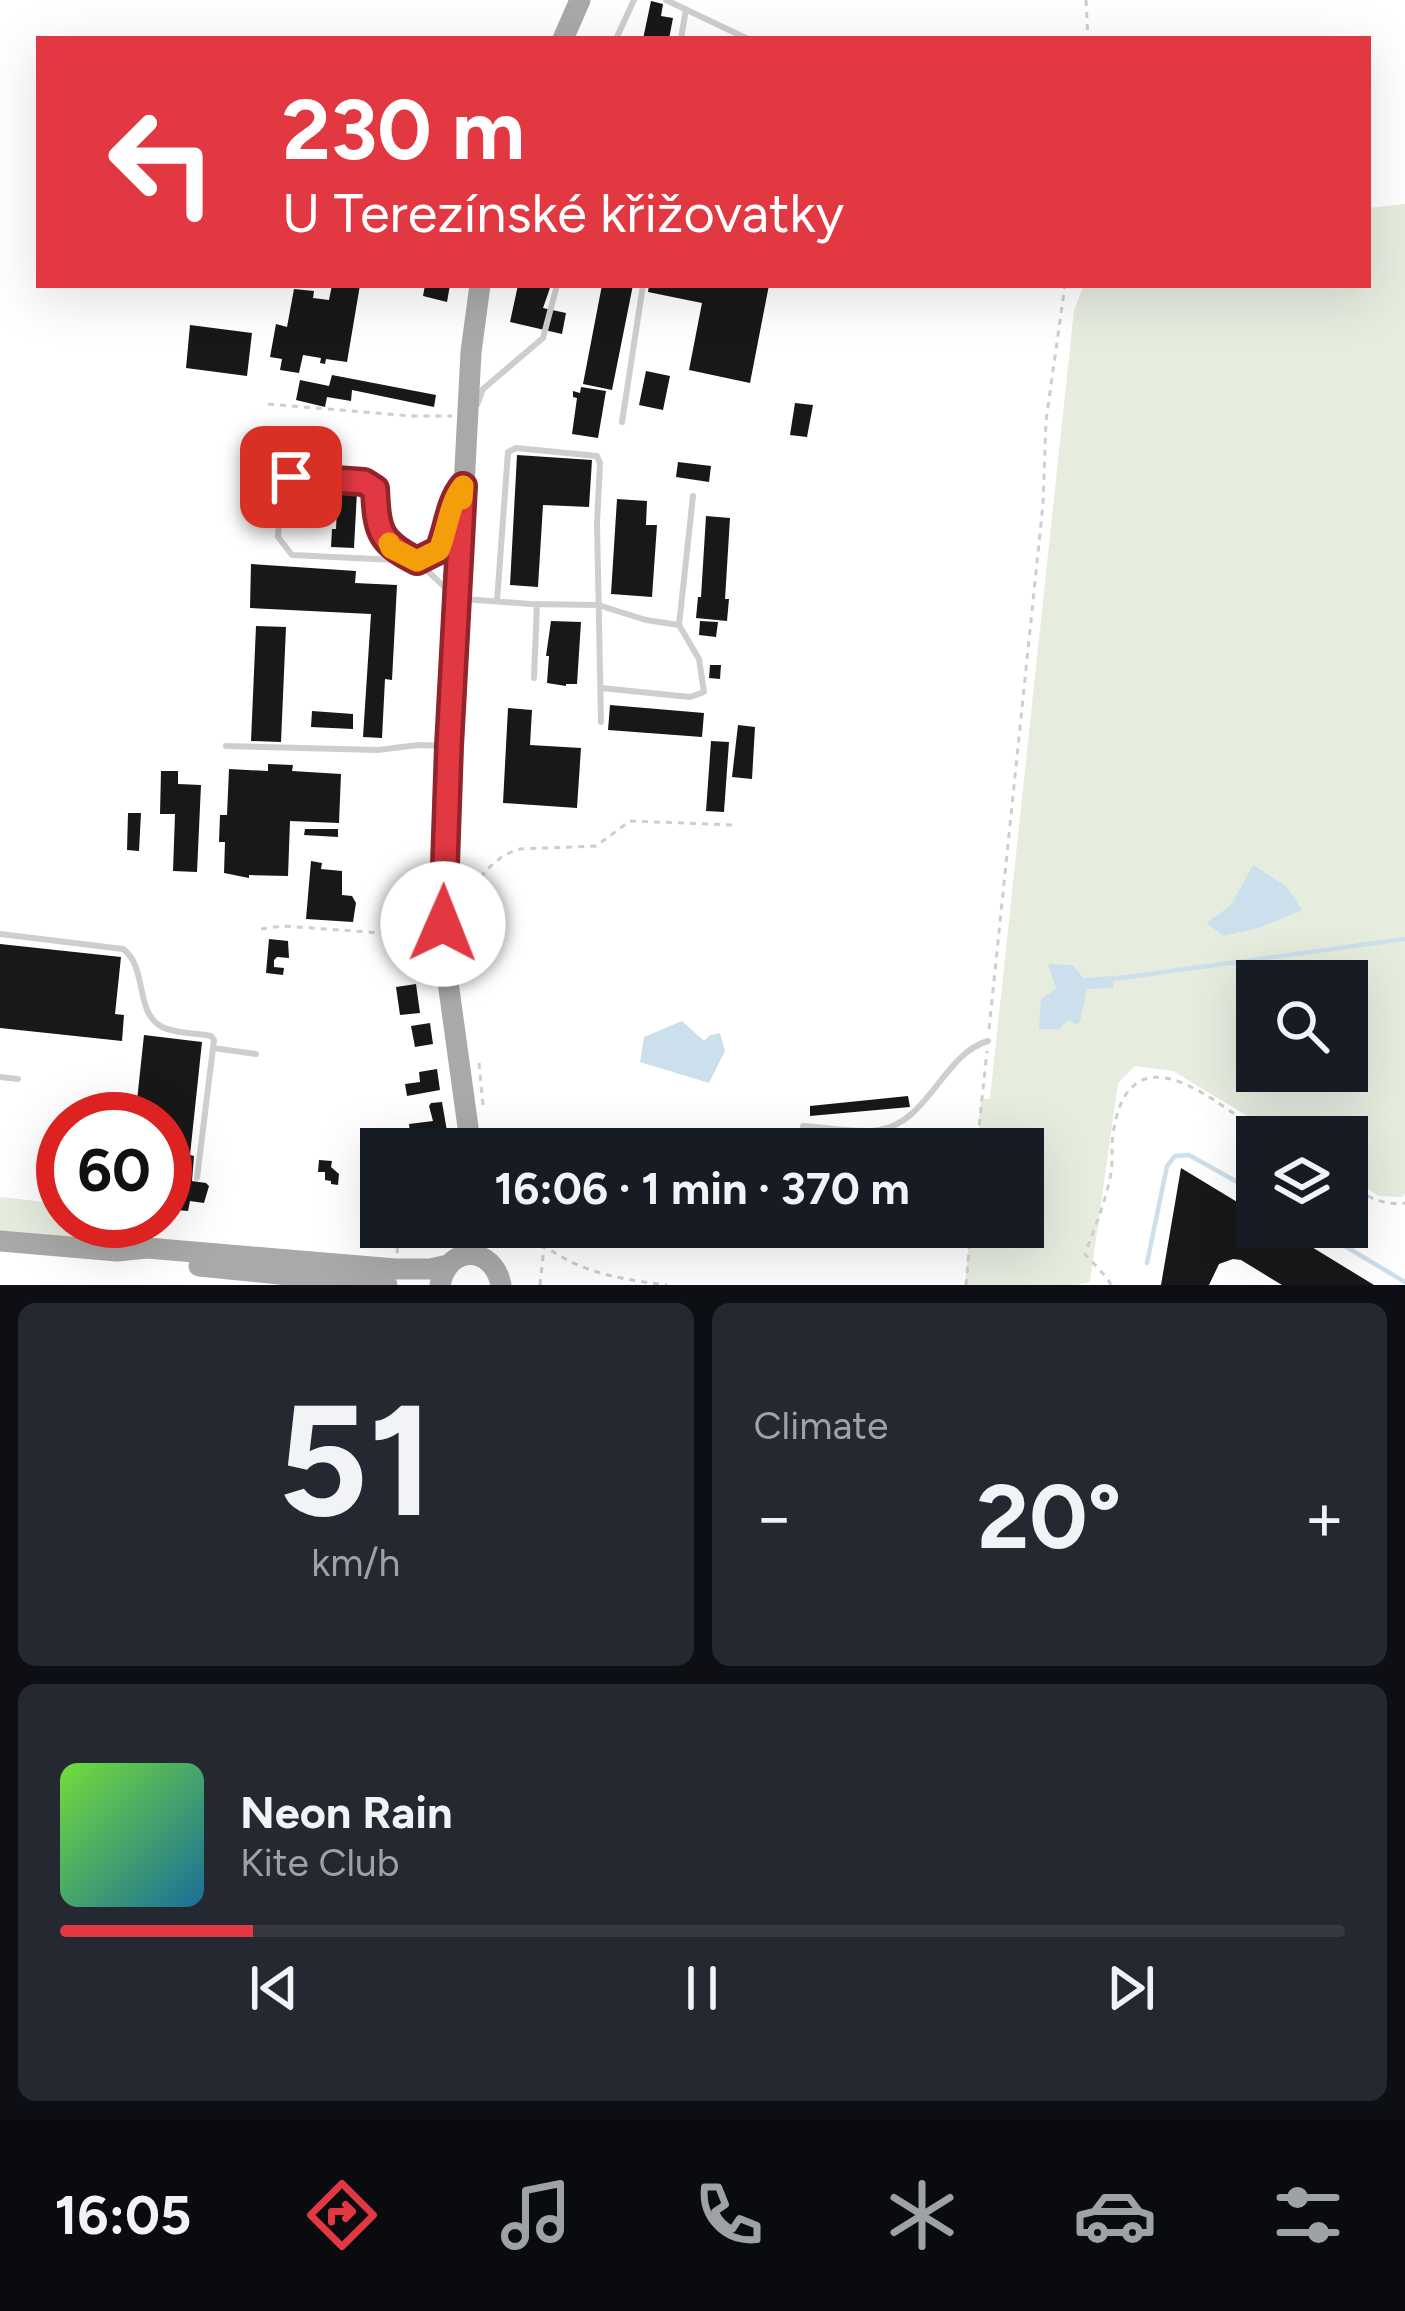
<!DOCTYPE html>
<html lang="en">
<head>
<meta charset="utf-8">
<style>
  body { margin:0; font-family:Figtree,sans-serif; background:#242831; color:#f1f3f6; height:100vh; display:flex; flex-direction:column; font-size:45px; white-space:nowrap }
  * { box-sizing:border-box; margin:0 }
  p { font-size:39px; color:#9ea1a6 }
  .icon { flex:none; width:66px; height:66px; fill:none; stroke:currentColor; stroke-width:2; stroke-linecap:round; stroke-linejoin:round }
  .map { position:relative; height:1285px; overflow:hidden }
  .side { display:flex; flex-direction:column; gap:18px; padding:18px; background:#0d0f14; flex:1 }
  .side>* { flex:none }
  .top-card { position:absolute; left:36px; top:36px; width:1335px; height:252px; border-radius:0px; box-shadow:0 12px 48px #0002; background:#e23842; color:#fff; overflow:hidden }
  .buttons { position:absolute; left:1236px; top:960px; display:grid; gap:24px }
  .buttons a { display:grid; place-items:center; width:132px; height:132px; border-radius:0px; background:#171b24; box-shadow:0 12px 48px #0002; font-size:60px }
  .speed { position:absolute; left:36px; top:1092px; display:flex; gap:24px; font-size:60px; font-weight:700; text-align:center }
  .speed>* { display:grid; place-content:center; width:156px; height:156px; border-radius:50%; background:#171b24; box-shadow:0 12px 48px #0002; line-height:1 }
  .speed .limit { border:18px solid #d22; background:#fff; color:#111 }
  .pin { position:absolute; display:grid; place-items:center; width:102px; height:102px; color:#fff; margin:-51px; border-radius:24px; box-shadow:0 6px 18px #0006 }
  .me { position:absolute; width:132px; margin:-66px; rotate:1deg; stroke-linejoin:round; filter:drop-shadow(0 0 9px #0008) }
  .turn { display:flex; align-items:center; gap:42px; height:252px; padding:0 48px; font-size:54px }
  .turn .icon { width:156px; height:156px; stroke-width:2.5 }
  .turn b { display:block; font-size:84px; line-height:102px }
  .big { font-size:90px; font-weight:700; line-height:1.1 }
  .side .tile { flex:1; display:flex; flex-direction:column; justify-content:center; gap:18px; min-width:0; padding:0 42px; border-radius:18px; background:#242831 }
  .side .dial { align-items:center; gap:0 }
  .dial b { font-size:156px; line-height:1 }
  .song { display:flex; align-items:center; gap:36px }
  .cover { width:144px; height:144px; border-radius:18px; background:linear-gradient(135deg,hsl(100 70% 55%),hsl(200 70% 35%)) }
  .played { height:12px; border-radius:6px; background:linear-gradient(90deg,#e23842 15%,#363941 15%) }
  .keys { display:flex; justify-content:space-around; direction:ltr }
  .heat { display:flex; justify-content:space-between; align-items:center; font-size:66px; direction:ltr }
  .side .tiles { flex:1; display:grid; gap:18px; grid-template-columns:1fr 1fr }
  .tile:last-child { grid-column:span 2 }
  .trip { position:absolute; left:360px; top:1128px; width:684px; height:120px; border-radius:0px; background:#171b24; box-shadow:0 12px 48px #0002; font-weight:700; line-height:120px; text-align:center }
  .menu { display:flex; height:192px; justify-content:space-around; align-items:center; background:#090b0e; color:#9ea1a6 }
  .menu .icon { width:84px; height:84px }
  .menu .active { color:#e23842 }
  .menu b { font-size:54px; color:#f1f3f6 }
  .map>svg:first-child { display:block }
</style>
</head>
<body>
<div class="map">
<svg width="1405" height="1285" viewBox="0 0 1405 1285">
  <rect width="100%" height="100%" fill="#fff"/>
  <path fill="#e6eddf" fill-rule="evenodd" d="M1405,204V1194L1402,1197L1379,1196L1347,1176V1137H1282L1173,1071L1135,1066L1118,1083L1090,1282L1077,1285H965L970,1227H1023V1149H977L981,1099H990L1074,310L1084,285H1368V208ZM1257,981H1347V1071H1257Z
    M0,1197L63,1204V1221H81L82,1238L0,1232Z"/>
  <path fill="#ccdfec" d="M1253,865L1287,887L1302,910L1259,928L1223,936L1207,923L1231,905Z
    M1048,964L1073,965L1083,978L1113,976V988L1087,989L1080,1022L1075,1024L1068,1020L1059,1029H1039L1041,999L1056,989Z
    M682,1021L704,1041L710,1035L720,1033L725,1051L709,1083L640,1062L644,1037Z"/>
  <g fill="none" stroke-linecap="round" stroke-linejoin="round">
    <path stroke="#ccdfec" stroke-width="4.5" d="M1113,979L1405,939
      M1313,1227L1405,1282
      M1147,1263L1167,1166L1175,1156L1189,1155L1257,1193"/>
  </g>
  <path fill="#181818" d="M651,1L663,4L661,16L673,18L669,39H643Z
    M332,285H360L347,362L326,359L325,364L320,363L321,358L303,355L299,373L280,370L282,359L270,357L276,324L287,327L294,289L314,291L313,298L329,300Z
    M425,285H450L447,302L423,296Z
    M518,285H551L543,308L566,313L562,334L510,322Z
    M602,285H633L612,390L583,384Z
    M649,285H769L750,383L689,370L702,303L648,292Z
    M190,325L252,333L247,376L186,368Z
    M646,371L670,376L663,410L639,405Z
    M332,375L436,395L434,407L352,390L351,401L327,397L325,407L296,400L300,380L329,386Z
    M581,387L606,391L598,438L572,434L577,398L573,397V391L580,393Z
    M795,403L813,405L807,437L790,435Z
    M517,455L592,460L589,507L543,505L538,587L510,585Z
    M678,462L711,466L709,482L676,477Z
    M339,472L358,473L354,548L331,547L332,529H336L337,507L319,506V517L298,516L300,480L321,481L320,491L338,492Z
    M617,499L647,501L646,525H657L652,597L611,594Z
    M706,516L730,518L725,599H729L727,621L696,618L698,597H701Z
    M251,564L356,571L355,583L397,585L392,680L385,679L382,738L363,737L371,614L250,608Z
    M551,621L581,622L577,684H566V686L547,683L549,656H546Z
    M700,621L718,622L716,637L699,635Z
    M256,626L286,627L281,742L251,741Z
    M710,665H721L720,679L709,678Z
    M610,705L704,713L702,737L608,730Z
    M508,708L532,710L530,745L581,748L577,808L503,803Z
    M312,711L353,714V729L311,727Z
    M738,725L755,727L752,779L732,777Z
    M711,741L729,742L724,812L706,811Z
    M268,764L293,765L292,771L341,774L339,823L290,821L288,876L249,875V878L224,873L225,842H219L220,815H227L229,769L268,771Z
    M161,771H178V784L201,785L197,872L173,871L175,814H160Z
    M128,813H141L139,851L127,850Z
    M305,829H338V837L304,835Z
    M311,861L322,863L321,869L342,871V895L352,896L356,903L353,922L306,919Z
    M269,939L288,941L289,958L277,957L274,960V967L284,968L283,975L266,973Z
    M0,944L121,957L115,1014L124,1015L122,1041L0,1028Z
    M416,984L420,1013L400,1015L396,987Z
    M430,1023L433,1044L415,1047L411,1026Z
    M144,1035L202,1042L190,1155L194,1156L192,1181L206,1183L209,1186L204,1203L190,1201L188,1211L165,1209V1119H135Z
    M437,1069L440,1090L407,1096L405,1084L420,1082L419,1072Z
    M908,1096L910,1107L810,1116V1106Z
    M442,1102L448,1137L411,1143L409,1124L433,1121L429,1106L431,1103Z
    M319,1160L332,1161L331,1167L339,1174L338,1185L331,1184V1181L325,1180V1172H318Z
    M370,1163L378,1164L376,1196L368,1195Z
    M1181,1168L1257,1214V1227H1279L1374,1285H1282L1241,1260L1233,1259L1219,1264L1209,1285H1161Z"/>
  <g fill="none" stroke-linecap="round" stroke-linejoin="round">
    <path stroke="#cecece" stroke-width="3" stroke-dasharray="6 6" stroke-linecap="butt" d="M1086,0L1088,39
      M268,404L410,416H452
      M462,890L469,889L479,882L485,871L504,855L520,849L596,846L630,821L735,825
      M261,929L282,926L427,936
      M989,1029L1043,504L1046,421L1065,285
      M479,1063L483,1105
      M978,1137L987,1051
      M1347,1184C1366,1196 1382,1206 1405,1203
      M524,1227C565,1270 610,1278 667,1285
      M397,1253L399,1235
      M540,1285L544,1247
      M966,1285L971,1227
      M1111,1285L1107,1278L1085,1254C1095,1227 1106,1201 1111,1173C1113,1160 1111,1148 1113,1135C1118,1096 1135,1065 1180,1082C1211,1094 1240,1120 1269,1137"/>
    <path stroke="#cecece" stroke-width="6" d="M666,0L748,39
      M616,39L634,0
      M681,39L686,9
      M477,405L483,389L543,338L557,285
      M622,422L643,285
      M452,594L417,561L292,555L278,537L280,503L291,477L364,482L375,489C376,531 379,542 417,561L439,550L453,504
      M463,599L530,604L598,605L646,620L679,625
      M497,601L508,452L516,448L597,456L600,463L597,523L601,722
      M534,678L537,604
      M601,688L690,697L704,692L699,659L679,625L693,496
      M226,746L378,750L418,745L445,746
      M0,934L123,949C148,967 134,1012 162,1027C176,1034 196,1033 211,1036L214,1040L197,1178
      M213,1048L256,1054
      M0,1077L18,1079
      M803,1126C825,1127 858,1134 879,1130C929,1122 943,1054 988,1041
      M952,1149L955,1142L978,1144"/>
    <path stroke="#a9a9a9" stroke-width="21" d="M563,39L580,0
      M471,1149L444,953L443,893L471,352L480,285
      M0,1241L117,1251L147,1248L395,1269H430L448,1265
      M475,1255L477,1227
      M199,1266L387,1285
      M440,1285C448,1244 493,1245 501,1285"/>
  </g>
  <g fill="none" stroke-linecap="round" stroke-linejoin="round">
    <defs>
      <path id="route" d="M291,477L364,482L375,489C377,531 379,542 417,561L439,550C448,529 449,503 463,486L449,746L443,924"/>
    </defs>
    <use href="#route" stroke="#93242b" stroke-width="30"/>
    <use href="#route" stroke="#e23842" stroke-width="21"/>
    <path stroke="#f59e0b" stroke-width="21" d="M389,543L391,548L417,561L439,550C448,529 449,503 463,486L462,499"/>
  </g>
</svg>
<div class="buttons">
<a><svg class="icon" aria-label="search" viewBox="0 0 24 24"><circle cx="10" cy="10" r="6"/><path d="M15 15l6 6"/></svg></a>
<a><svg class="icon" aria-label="layers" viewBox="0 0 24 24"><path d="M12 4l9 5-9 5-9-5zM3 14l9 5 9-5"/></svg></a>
</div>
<div class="speed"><div class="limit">60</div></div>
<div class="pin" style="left:291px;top:477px;background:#d93025"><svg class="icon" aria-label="arrive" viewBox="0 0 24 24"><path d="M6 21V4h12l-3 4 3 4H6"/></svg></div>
<svg class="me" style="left:443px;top:924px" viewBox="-20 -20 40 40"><circle r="19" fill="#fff"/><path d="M0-13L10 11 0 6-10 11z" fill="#e23842"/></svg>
<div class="trip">16:06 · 1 min · 370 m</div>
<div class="top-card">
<div class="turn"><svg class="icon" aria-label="left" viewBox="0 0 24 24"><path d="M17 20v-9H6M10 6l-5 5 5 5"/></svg><div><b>230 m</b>U Terezínské křižovatky</div></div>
</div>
</div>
<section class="side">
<div class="tiles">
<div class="tile dial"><b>51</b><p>km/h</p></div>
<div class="tile"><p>Climate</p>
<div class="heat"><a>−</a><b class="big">20°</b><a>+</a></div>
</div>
<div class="tile">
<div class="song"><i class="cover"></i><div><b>Neon Rain</b><p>Kite Club</p></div></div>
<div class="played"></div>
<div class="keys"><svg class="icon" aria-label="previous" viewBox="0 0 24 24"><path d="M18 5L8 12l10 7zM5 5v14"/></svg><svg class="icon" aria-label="pause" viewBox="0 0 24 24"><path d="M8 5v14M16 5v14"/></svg><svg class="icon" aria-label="next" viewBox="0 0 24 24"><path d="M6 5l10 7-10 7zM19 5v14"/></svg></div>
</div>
</div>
</section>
<nav class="menu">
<b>16:05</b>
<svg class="icon active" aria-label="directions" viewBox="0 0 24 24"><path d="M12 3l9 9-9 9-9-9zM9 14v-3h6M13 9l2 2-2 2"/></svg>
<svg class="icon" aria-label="music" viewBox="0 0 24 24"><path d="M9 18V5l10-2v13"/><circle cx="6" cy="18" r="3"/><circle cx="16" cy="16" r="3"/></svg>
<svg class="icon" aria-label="phone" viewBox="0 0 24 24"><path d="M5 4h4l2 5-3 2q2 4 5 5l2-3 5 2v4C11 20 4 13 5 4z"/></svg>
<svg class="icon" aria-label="climate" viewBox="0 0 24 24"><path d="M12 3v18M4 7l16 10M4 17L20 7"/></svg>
<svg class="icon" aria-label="car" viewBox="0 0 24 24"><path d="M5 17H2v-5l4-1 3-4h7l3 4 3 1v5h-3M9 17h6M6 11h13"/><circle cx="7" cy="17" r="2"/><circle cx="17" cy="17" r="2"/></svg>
<svg class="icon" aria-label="filters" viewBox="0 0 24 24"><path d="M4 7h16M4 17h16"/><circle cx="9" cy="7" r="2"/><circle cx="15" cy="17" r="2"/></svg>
</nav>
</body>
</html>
